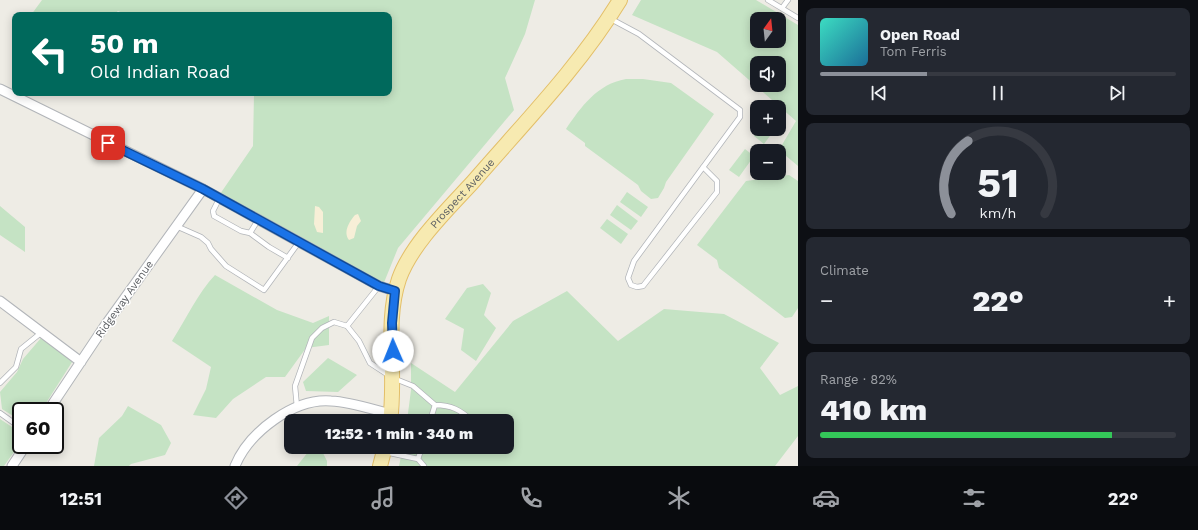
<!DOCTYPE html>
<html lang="en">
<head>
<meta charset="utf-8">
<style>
  body { margin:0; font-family:"Work Sans",sans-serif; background:#242831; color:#f1f3f6; height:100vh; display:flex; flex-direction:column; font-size:15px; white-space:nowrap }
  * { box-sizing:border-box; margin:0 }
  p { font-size:13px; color:#9ea1a6 }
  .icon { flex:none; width:22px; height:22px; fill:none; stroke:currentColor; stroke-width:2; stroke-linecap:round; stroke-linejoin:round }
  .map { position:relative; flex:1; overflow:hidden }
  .sheet { display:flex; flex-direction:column; gap:8px; padding:8px; background:#0d0f14; width:400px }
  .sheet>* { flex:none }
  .top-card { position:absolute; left:12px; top:12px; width:380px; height:84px; border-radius:8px; box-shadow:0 2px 10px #0003; background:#00695c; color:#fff; overflow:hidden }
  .needle { width:26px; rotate:15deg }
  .tools { position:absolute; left:750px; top:12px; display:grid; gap:8px }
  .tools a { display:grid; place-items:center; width:36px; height:36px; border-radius:8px; background:#171b24; box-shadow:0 2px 10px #0003; font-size:20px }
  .speed { position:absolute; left:12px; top:402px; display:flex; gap:8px; font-size:20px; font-weight:700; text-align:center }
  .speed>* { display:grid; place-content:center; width:52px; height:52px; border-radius:50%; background:#171b24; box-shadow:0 2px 10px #0003; line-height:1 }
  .speed .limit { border:2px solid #111; border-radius:6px; background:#fff; color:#111 }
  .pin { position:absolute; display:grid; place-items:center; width:34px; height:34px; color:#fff; margin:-17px; border-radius:8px; box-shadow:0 2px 6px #0006 }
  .me { position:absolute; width:44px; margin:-22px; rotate:359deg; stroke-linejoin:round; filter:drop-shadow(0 0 3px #0008) }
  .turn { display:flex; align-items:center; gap:14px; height:84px; padding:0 12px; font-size:18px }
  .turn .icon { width:52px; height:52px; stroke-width:2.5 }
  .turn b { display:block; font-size:28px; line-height:34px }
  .big { font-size:30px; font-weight:800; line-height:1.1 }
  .sheet .tile { flex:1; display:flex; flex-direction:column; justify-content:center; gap:6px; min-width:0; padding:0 14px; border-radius:8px; background:#242831 }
  .sheet .dial { align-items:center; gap:0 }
  .dial svg { height:104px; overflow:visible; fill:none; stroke:#363941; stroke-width:7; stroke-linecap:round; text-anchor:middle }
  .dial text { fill:#f1f3f6; stroke:none }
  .song { display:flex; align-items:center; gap:12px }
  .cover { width:48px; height:48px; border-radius:6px; background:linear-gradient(135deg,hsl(170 70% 55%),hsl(200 70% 35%)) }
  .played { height:4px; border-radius:2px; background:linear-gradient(90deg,#8c9099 30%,#363941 30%) }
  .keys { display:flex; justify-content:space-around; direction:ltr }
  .heat { display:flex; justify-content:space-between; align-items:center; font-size:22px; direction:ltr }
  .charge { height:6px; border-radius:3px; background:linear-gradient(90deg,#34c759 82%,#363941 0) }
  .trip { position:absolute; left:284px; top:414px; width:230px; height:40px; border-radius:8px; background:#171b24; box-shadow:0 2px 10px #0003; font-weight:800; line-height:40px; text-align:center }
  .tab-bar { display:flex; height:64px; justify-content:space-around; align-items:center; background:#090b0e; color:#9ea1a6 }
  .tab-bar .icon { width:28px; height:28px }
  .tab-bar .active { color:#8c9099 }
  .tab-bar b { font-size:18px; color:#f1f3f6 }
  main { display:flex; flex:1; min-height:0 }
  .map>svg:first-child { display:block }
</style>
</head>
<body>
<main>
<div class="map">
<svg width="798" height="466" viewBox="0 0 798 466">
  <rect width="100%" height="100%" fill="#eeece5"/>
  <path fill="#c5e3c4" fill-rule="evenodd" d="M42,0H535L525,34L505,78L514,110L398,248L383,285L218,197L253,146L254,93H389V15H128L118,11L113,15H31Z
    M641,0H756L798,25V166L779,150L796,121L717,52L632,15ZM757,19H779V41H757ZM757,63H779V85H757Z
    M626,79H643L671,83L714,114L666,182L664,188L658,198L651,199L641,191L638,185L585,146V143L566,129C581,107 597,84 626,79Z
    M760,129H775L764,144L754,136Z
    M745,149L754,156L739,177L729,170Z
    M789,175L798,181V308L792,317L785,318L719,268L717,260L697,245L746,181Z
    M627,192L648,207L641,217L620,202Z
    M617,205L638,221L631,230L610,215Z
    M0,206L25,227V252L0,235Z
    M607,219L628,234L621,244L600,228Z
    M215,275L277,310L313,323L329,316V345L306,348L285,377H266L233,399L216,418L193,415L206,389L211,367L172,341C186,319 198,293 215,275Z
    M483,284L491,293L484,315L496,328L476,361L461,350L464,329L445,319L467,288Z
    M567,291L618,341L664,309L724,314L779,343L760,368L780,395L798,386V436L775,466H399L403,447H507V421H407L411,390V363L455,392L513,321Z
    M41,338L74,359L41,411H21V421L2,409L0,392L17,372L23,359Z
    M328,358L357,375L338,392L306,391L303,382Z
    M128,406L161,425L171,443L165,455L131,464L129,466H94L99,438L122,416Z
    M0,419L21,433V442L4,466H0Z
    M312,447H320L327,461V466H297Z"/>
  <path fill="#f7efd7" d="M315,206L319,207L323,212V233L317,232L314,224Z
    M358,214L361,221L357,226L354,238L349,240C343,232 349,222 355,215Z"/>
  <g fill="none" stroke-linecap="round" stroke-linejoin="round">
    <defs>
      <path id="lane" d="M768,0L798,18
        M782,8L788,0
        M611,19L639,34L740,110V117L634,261L628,278L631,285L637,287L643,286L717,192V181L703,167
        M219,199L213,211L214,216L241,231L250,233
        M258,220L250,233L269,247L288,258
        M176,226L201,237L208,243L211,249L226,266L264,290L299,242
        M347,326L379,286
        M0,383L16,367L21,349L42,332
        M297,407L295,386L312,338L322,328L334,322L347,326L359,341L370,363L393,378L413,386L435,405C451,405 461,410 472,421
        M0,413L21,428
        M430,421L435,405
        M385,452L418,459L424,466
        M418,459L422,447"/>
      <path id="street" d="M0,89L203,189L379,286L395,291
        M0,301L81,362
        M48,411L104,327L203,189
        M12,466L26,445
        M235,466C249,432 294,398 331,401C351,402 371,409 391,414"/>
      <g id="primary">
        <path id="s1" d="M390,421C397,375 384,323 399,279C411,245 447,210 472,183C523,124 579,67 620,0"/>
        <path d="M380,466L385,447"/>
      </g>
    </defs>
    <use href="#lane" stroke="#b2b5b9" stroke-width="6"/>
    <use href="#street" stroke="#b2b5b9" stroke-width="11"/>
    <use href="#primary" stroke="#e3bf69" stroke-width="16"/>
    <use href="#lane" stroke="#fff" stroke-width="4.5"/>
    <use href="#street" stroke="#fff" stroke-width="9"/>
    <use href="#primary" stroke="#f7eab1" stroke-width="14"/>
  </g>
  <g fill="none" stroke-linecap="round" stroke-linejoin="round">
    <defs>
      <path id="route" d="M108,143L203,189L379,286L395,291L392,323L393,351"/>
    </defs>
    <use href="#route" stroke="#114b97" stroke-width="10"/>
    <use href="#route" stroke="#1a73e8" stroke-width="7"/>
  </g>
  <g text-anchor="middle" stroke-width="3" stroke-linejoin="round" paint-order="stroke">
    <g font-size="11" fill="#5d6064" stroke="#fff">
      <text dy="4" stroke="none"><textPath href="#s1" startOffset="250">Prospect Avenue</textPath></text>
      <text transform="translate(124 299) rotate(-55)" y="4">Ridgeway Avenue</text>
    </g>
  </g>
</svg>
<div class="tools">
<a><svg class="needle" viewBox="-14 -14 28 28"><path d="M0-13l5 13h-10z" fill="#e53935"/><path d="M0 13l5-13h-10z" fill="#9ea1a6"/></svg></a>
<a><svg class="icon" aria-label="sound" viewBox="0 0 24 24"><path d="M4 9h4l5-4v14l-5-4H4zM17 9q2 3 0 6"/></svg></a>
<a>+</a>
<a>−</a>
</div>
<div class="speed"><div class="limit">60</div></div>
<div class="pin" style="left:108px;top:143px;background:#d93025"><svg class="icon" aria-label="arrive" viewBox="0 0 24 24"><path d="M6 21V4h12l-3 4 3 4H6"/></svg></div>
<svg class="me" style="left:393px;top:351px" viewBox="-20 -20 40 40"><circle r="19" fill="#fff"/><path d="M0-13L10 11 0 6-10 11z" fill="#1a73e8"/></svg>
<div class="trip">12:52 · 1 min · 340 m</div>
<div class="top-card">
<div class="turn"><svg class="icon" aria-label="left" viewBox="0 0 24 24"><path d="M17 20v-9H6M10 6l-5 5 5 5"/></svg><div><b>50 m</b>Old Indian Road</div></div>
</div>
</div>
<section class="sheet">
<div class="tile">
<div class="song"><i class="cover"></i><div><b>Open Road</b><p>Tom Ferris</p></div></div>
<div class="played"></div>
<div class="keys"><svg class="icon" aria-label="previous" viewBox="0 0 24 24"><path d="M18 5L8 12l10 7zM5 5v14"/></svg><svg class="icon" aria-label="pause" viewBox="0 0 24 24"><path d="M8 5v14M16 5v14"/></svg><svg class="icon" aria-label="next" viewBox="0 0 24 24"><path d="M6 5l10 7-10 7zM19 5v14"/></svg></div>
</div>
<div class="tile dial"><svg viewBox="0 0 100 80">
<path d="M14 69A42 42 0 1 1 86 69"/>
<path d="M14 69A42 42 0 0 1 27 13" stroke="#8c9099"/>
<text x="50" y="56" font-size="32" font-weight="700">51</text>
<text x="50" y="72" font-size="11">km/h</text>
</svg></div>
<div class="tile"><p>Climate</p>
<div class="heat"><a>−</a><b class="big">22°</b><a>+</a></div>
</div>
<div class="tile"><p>Range · 82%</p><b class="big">410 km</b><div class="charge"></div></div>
</section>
</main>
<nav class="tab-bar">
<b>12:51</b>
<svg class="icon active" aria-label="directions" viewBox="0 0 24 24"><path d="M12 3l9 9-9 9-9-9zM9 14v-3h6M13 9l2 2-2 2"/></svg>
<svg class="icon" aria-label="music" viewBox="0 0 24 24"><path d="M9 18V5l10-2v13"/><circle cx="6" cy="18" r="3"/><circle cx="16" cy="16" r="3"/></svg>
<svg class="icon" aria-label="phone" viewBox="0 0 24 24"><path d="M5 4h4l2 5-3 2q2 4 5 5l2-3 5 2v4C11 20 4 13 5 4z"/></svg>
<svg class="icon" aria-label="climate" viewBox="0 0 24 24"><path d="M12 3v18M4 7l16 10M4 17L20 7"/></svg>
<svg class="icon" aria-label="car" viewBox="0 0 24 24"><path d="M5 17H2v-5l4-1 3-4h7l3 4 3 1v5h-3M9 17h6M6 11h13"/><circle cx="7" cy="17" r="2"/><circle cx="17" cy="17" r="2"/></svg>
<svg class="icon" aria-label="filters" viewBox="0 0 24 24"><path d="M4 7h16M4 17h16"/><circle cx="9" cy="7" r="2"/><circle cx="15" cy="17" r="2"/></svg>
<b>22°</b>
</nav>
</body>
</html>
